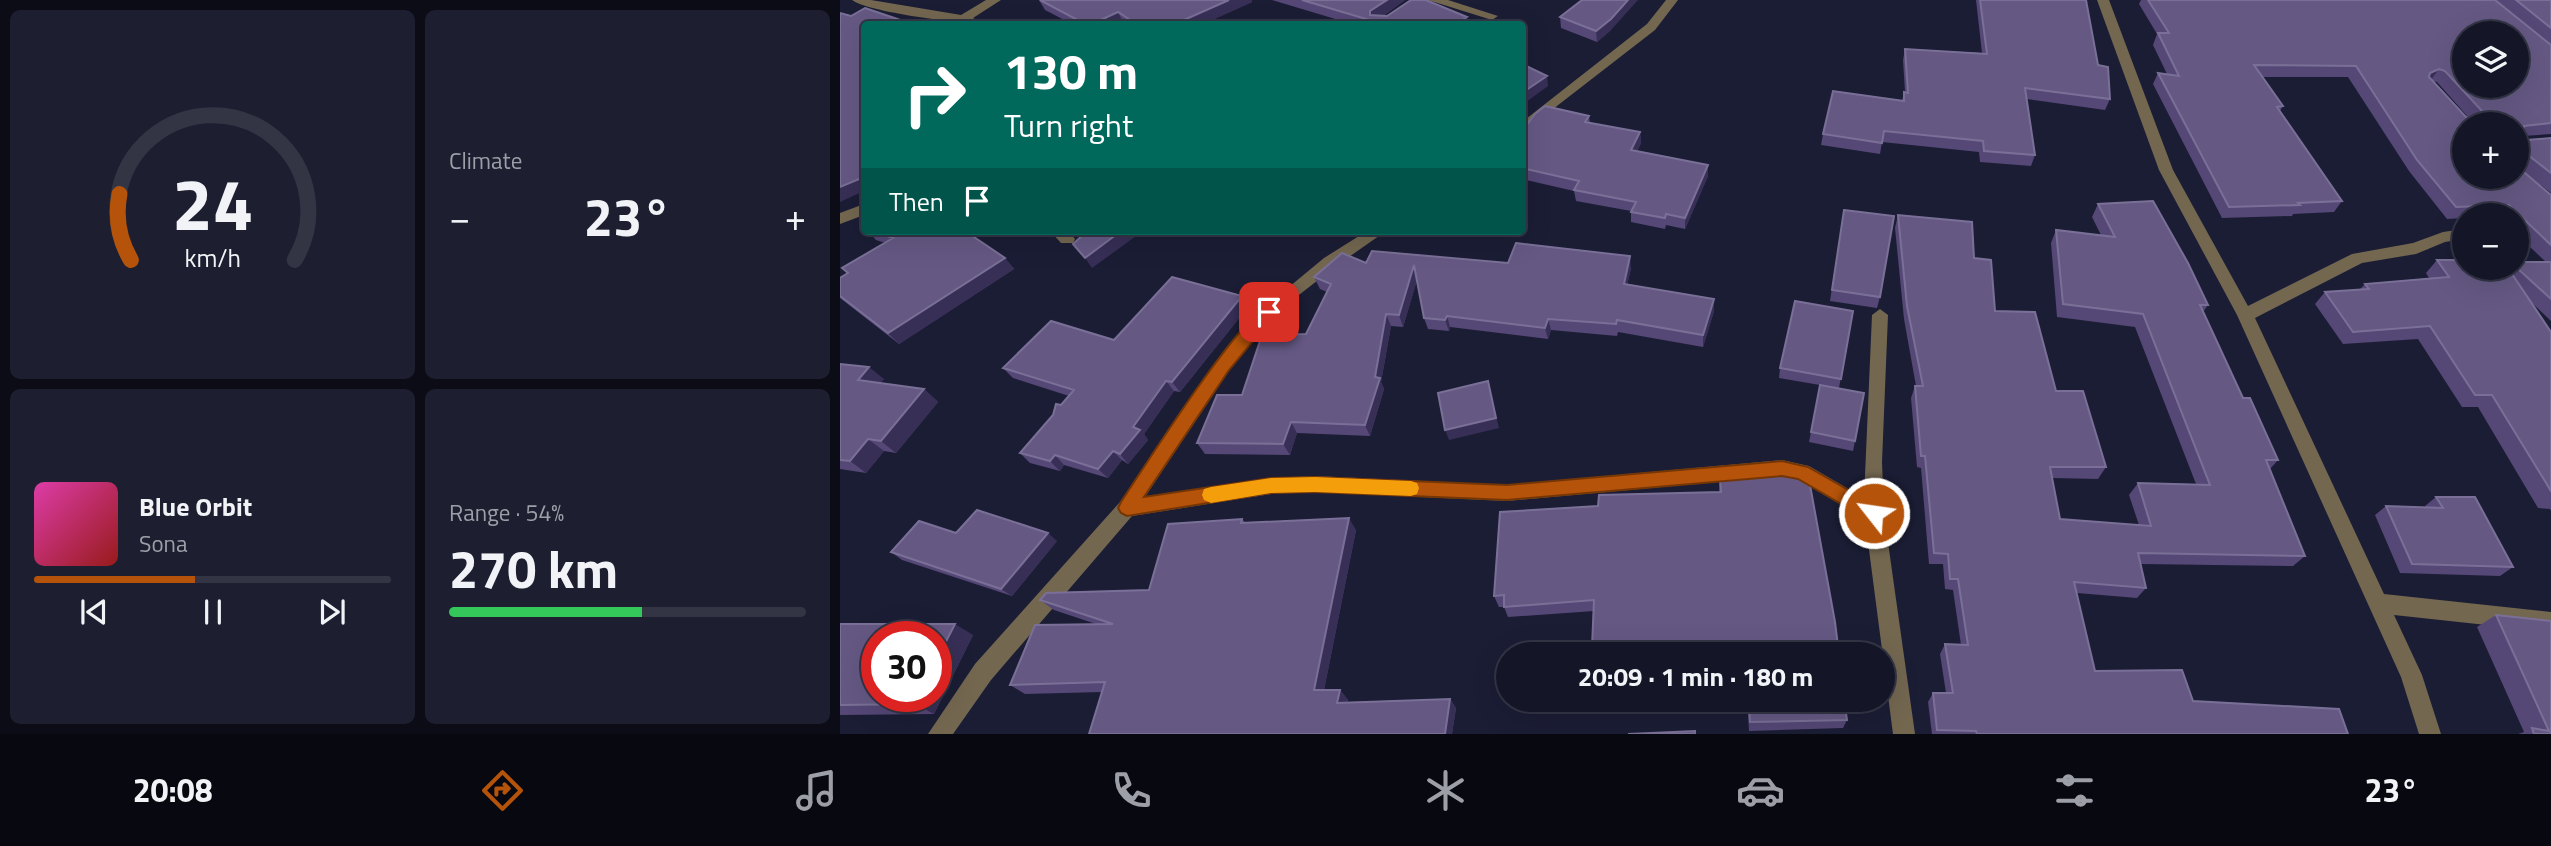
<!DOCTYPE html>
<html lang="en">
<head>
<meta charset="utf-8">
<style>
  body { margin:0; font-family:"Titillium Web",sans-serif; background:#1d1f30; color:#f1f3f6; height:100vh; display:flex; flex-direction:column; font-size:26px; white-space:nowrap }
  * { box-sizing:border-box; margin:0 }
  p { font-size:23px; color:#9d9fa8 }
  .icon { flex:none; width:38px; height:38px; fill:none; stroke:currentColor; stroke-width:2; stroke-linecap:round; stroke-linejoin:round }
  .map { position:relative; flex:1; overflow:hidden }
  .sheet { display:flex; flex-direction:column; gap:10px; padding:10px; background:#0b0c16; width:840px }
  .sheet>* { flex:none }
  .banner { position:absolute; left:21px; top:21px; width:665px; height:214px; border-radius:7px; box-shadow:0 7px 28px #0002,0 0 0 2px #333545; background:#00695c; color:#fff; overflow:hidden }
  .buttons { position:absolute; left:1612px; top:21px; display:grid; gap:14px }
  .buttons a { display:grid; place-items:center; width:77px; height:77px; border-radius:50%; background:#141628; box-shadow:0 7px 28px #0002,0 0 0 2px #333545; font-size:35px }
  .speed { position:absolute; left:21px; top:621px; display:flex; gap:14px; font-size:35px; font-weight:700; text-align:center }
  .speed>* { display:grid; place-content:center; width:91px; height:91px; border-radius:50%; background:#141628; box-shadow:0 7px 28px #0002,0 0 0 2px #333545; line-height:1 }
  .speed .limit { border:10px solid #d22; background:#fff; color:#111 }
  .pin { position:absolute; display:grid; place-items:center; width:60px; height:60px; color:#fff; margin:-30px; border-radius:14px; box-shadow:0 4px 10px #0006 }
  .me { position:absolute; width:77px; margin:-38px; rotate:300deg; stroke-linejoin:round; filter:drop-shadow(0 0 5px #0008) }
  .turn { display:flex; align-items:center; gap:24px; height:147px; padding:0 28px; font-size:32px }
  .turn .icon { width:91px; height:91px; stroke-width:2.5 }
  .turn b { display:block; font-size:49px; line-height:60px }
  .then { display:flex; align-items:center; height:66px; padding:0 28px; background:#0003; gap:14px; font-size:26px }
  .big { font-size:52px; font-weight:700; line-height:1.1 }
  .sheet .widget { flex:1; display:flex; flex-direction:column; justify-content:center; gap:10px; min-width:0; padding:0 24px; border-radius:10px; background:#1d1f30 }
  .sheet .dial { align-items:center; gap:0 }
  .dial svg { height:182px; overflow:visible; fill:none; stroke:#333545; stroke-width:7; stroke-linecap:round; text-anchor:middle }
  .dial text { fill:#f1f3f6; stroke:none }
  .song { display:flex; align-items:center; gap:21px }
  .cover { width:84px; height:84px; border-radius:10px; background:linear-gradient(135deg,hsl(320 70% 55%),hsl(0 70% 35%)) }
  .played { height:7px; border-radius:4px; background:linear-gradient(90deg,#b45309 45%,#333545 45%) }
  .keys { display:flex; justify-content:space-around; direction:ltr }
  .heat { display:flex; justify-content:space-between; align-items:center; font-size:38px; direction:ltr }
  .charge { height:10px; border-radius:5px; background:linear-gradient(90deg,#34c759 54%,#333545 0) }
  .sheet .tiles { flex:1; display:grid; gap:10px; grid-template-columns:repeat(2,1fr) }
  .trip { position:absolute; left:656px; top:642px; width:399px; height:70px; border-radius:35px; background:#141628; box-shadow:0 7px 28px #0002,0 0 0 2px #333545; font-weight:700; line-height:70px; text-align:center }
  .tabs { display:flex; height:112px; justify-content:space-around; align-items:center; background:#080910; color:#9d9fa8 }
  .tabs .icon { width:49px; height:49px }
  .tabs .active { color:#b45309 }
  .tabs b { font-size:32px; color:#f1f3f6 }
  main { display:flex; flex:1; min-height:0 }
  .map>svg:first-child { display:block }
</style>
</head>
<body>
<main>
<section class="sheet">
<div class="tiles">
<div class="widget dial"><svg viewBox="0 0 100 80">
<path d="M14 69A42 42 0 1 1 86 69"/>
<path d="M14 69A42 42 0 0 1 9 40" stroke="#b45309"/>
<text x="50" y="56" font-size="32" font-weight="700">24</text>
<text x="50" y="72" font-size="11">km/h</text>
</svg></div>
<div class="widget"><p>Climate</p>
<div class="heat"><a>−</a><b class="big">23°</b><a>+</a></div>
</div>
<div class="widget">
<div class="song"><i class="cover"></i><div><b>Blue Orbit</b><p>Sona</p></div></div>
<div class="played"></div>
<div class="keys"><svg class="icon" aria-label="previous" viewBox="0 0 24 24"><path d="M18 5L8 12l10 7zM5 5v14"/></svg><svg class="icon" aria-label="pause" viewBox="0 0 24 24"><path d="M8 5v14M16 5v14"/></svg><svg class="icon" aria-label="next" viewBox="0 0 24 24"><path d="M6 5l10 7-10 7zM19 5v14"/></svg></div>
</div>
<div class="widget"><p>Range · 54%</p><b class="big">270 km</b><div class="charge"></div></div>
</div>
</section>
<div class="map">
<svg width="1711" height="734" viewBox="0 0 1711 734">
  <rect width="100%" height="100%" fill="#1b1d35"/>
  <g fill="none" stroke-linecap="round" stroke-linejoin="round">
    <path fill="#736750" fill-rule="evenodd" d="M12,0H31L121,15L146,0H161L133,18L144,24C122,24 27,12 12,0Z
      M588,0H608L658,16L652,20Z
      M826,0H838L815,30L682,133V122L807,24Z
      M1257,0H1269L1333,170L1408,306L1512,254L1573,243L1603,232L1624,229V239L1605,242L1576,254L1522,263L1415,318L1544,594L1711,612V632L1554,615L1582,675L1601,734H1579L1561,677L1397,315L1319,170Z
      M24,204V215L0,224V213Z
      M210,231H228L235,239L233,243H221Z
      M527,231H546L496,266L450,302L420,331L389,370L305,497L431,478L475,476L667,485L942,460L969,466L1024,498L1032,315L1040,309L1048,315L1042,462L1044,514L1075,734H1053L1025,519L958,479L942,476L667,501L475,492L431,494L292,516L151,680L113,734H88L135,664L280,502L377,360L408,321L484,258Z"/>
  </g>
  <path fill="#554776" fill-rule="evenodd" d="M199,0H412V2L363,24H287L283,22L279,24H232L205,10Z
    M432,0H565L543,16L629,24H512Z
    M1136,0H1246L1258,65L1270,99L1265,110L1187,99L1195,155L1191,166L1140,162L1139,152L1042,142L1040,154L981,145L983,134L1062,101L1064,92H1065L1063,60L1065,49L1142,53Z
    M1301,0H1711V134L1683,136V138L1686,140L1711,138V193L1679,168L1711,195V321L1691,302L1711,332V511L1710,509L1698,508L1638,407H1622L1578,339L1503,344L1475,304L1485,292L1520,289L1525,284L1589,278L1586,273L1597,260L1624,268H1676V262H1706L1676,234V215H1624V218L1607,219L1569,171L1508,77H1422L1443,106L1440,111L1502,201L1494,212L1453,214L1452,216L1382,218L1313,84L1318,73L1327,74L1313,45L1317,34L1299,4ZM1593,81L1597,82L1629,118L1626,117Z
    M720,17L771,30L757,42L721,28Z
    M749,116L750,123L800,132L801,143L797,151L868,165V176L845,229L826,225L825,229L791,222V211L736,201L734,191L682,179V131Z
    M1258,204L1368,305L1363,312L1403,398L1438,460L1430,469L1465,556L1453,566L1301,564L1306,588L1297,598L1237,593L1255,671L1353,701L1508,734H1092L1088,702L1093,693H1106L1100,654L1105,644L1121,645L1113,590L1105,589L1103,564H1089L1081,468L1077,467L1071,398L1075,386H1076L1064,319L1055,228L1058,215L1134,258L1155,311L1216,391L1266,467L1258,479L1212,478L1220,519L1299,525L1289,495L1298,483L1356,484L1295,327L1217,317L1211,243L1216,230L1261,235L1252,217Z
    M1004,210L1040,297L1037,308L990,301Z
    M28,231H138L132,236L165,258L174,269L59,344L0,298V278L8,273L2,268L45,243L36,240Z
    M526,263H668L791,268L787,285L874,311L863,347L778,332L777,336L711,330L708,339L610,327L609,331L588,329L584,318L577,280L563,327L551,326L541,382L544,389L530,436L457,433L450,455L365,454L357,443L402,395L466,334L487,292L480,289L474,277Z
    M408,307L340,392L334,391L304,434L308,440L288,464L282,460L268,478L224,465L220,471L190,463L180,453L229,396L173,378L163,368Z
    M1013,311L999,388L1015,441L1013,451L969,442L980,385L939,378L940,368Z
    M0,364L44,379L40,383L84,389L98,402L56,453L44,451L26,473L0,469Z
    M880,480L999,654H905V653L844,654H754L752,647L754,611L668,617L664,607H659L654,596L758,506L879,492Z
    M1596,497L1673,567L1660,576L1560,573L1535,515L1546,506L1586,508L1585,506Z
    M402,519L405,522L516,530L484,690H500L508,700V702L610,699L616,708L612,734H249L262,692L185,694L170,685L256,624L214,610L200,600L309,590Z
    M116,533L217,541L172,596L62,560L51,552Z
    M1656,615L1711,734H1678L1684,732L1637,627Z
    M0,624L133,635L94,714L0,715Z
    M907,700H1004L1007,720L1003,728L909,731Z"/>
  <path fill="#372f56" d="M389,0H412V2L363,24H335Z
    M547,0H565L534,22L530,15V11Z
    M788,0H798L771,30L757,42L756,31Z
    M278,12L283,22L279,24H252Z
    M627,17L629,24H616Z
    M1599,69L1591,80L1582,85L1590,73Z
    M707,76L708,86L682,105V93Z
    M800,132L801,143L792,161L791,150Z
    M868,165V176L845,229V218Z
    M24,177V191L0,202V187Z
    M123,231H138L129,238Z
    M281,231H303L252,268L245,258Z
    M790,256L791,268L785,296L784,284Z
    M165,258L174,269L59,344L48,333Z
    M574,265L578,277L563,327L559,315Z
    M402,296L408,307L340,392L332,382Z
    M874,299V311L863,347V335Z
    M546,314L551,326L541,382L544,389L530,436L525,425L535,377Z
    M607,316L610,327L609,331L605,320Z
    M708,319L711,330L708,339L705,328Z
    M29,367L44,379L32,393L18,380Z
    M326,381L334,391L304,434L308,440L288,464L280,454L293,427Z
    M648,381L659,428L609,440L605,430Z
    M84,389L98,402L56,453L41,441Z
    M451,422L457,433L450,455L443,444Z
    M28,439L44,451L26,473L10,461Z
    M273,451L282,460L268,478L258,469Z
    M215,455L224,465L220,471L210,461Z
    M509,518L516,530L482,700L474,690Z
    M208,533L217,541L172,596L161,589Z
    M115,624L133,635L94,714L75,704L78,696H96V661Z
    M500,690L508,700L506,712L497,703Z
    M610,699L616,708L612,734H605Z"/>
  <path fill="#655984" stroke="#7a7097" stroke-width="2" fill-rule="evenodd" d="M200,0H389L335,24H296L278,12L252,24H245Z
    M462,0H547L530,11V15L547,16L571,0H586L627,17L616,24H543Z
    M742,0H788L771,19L756,31L720,17Z
    M1140,0H1246L1258,65L1268,67L1270,99L1185,88L1195,155L1144,151L1143,141L1044,131L1042,143L983,134L993,91L1064,101V92L1068,93L1065,49L1147,54Z
    M1308,0H1655L1711,45V123L1684,126L1683,138L1686,140L1711,138V173L1688,155L1683,157L1684,163L1679,164V168L1711,195V245L1669,205L1616,207L1577,160L1516,66L1414,65L1443,106L1437,107L1502,201L1458,203L1460,205L1389,207L1318,73L1339,76L1318,33H1329ZM1624,33H1676V86H1624ZM1599,69L1605,71L1642,111V114L1636,115L1633,119L1626,117L1589,77L1590,73ZM1624,124H1676V177H1624Z
    M1676,0H1711V28Z
    M25,8L72,24H24V177L0,187V13L11,16Z
    M682,64L707,76L682,93Z
    M705,106L749,116L745,122L800,132L791,150L868,165L845,218L826,214L825,218L791,212L796,202L734,190L739,181L682,168V131L695,114Z
    M1313,201L1348,263L1368,305H1360L1403,398H1410L1438,460H1426L1465,556L1298,553L1306,588L1234,582L1255,671L1342,670L1353,701L1499,709L1508,734H1137L1136,731L1097,730L1093,693H1113L1105,644L1128,645L1118,579H1110L1108,554L1094,553L1085,456H1081L1075,386H1083L1067,306L1058,215L1132,222L1134,258L1151,260L1155,311L1195,312L1216,391H1243L1266,467H1210L1220,519L1311,526L1298,483L1370,485L1303,314L1223,304L1216,230L1275,237L1258,204Z
    M1004,210L1054,216L1040,297L992,290Z
    M32,231H125L165,258L48,333L0,296V278L8,273L2,268L53,238Z
    M247,231H281L245,258L233,244Z
    M676,243L790,256L784,284L874,299L863,335L777,320L776,324L708,319L705,328L607,316L605,320L584,318L574,265L559,315L546,314L535,377L540,378L525,425L451,422L443,444L357,443L377,395H402L422,335L466,334L491,284L474,277L502,253L526,263L532,251L668,263Z
    M1597,260H1624V268H1668L1711,332V491L1652,395H1635L1590,326L1513,332L1485,292L1529,289L1525,284L1609,277Z
    M1676,262H1711V299L1676,267Z
    M332,277L402,296L332,382L326,381L293,427L300,430L280,454L273,451L258,469L215,455L210,461L180,453L213,415L216,404L221,405L234,390L163,368L211,321L274,340Z
    M955,301L1013,311L1001,379L940,368Z
    M0,364L29,367L18,380L84,389L41,441L28,439L10,461L0,460Z
    M648,381L656,418L605,430L598,393Z
    M980,385L1024,393L1015,441L971,432Z
    M968,474L995,622L999,654H906V643L752,647L754,600L664,607V595L654,596L660,512L758,506L759,495L881,492L880,480Z
    M1596,497H1635L1673,567L1572,564L1546,506L1603,508Z
    M137,510L208,533L161,589L51,552L79,521L116,533Z
    M509,518L474,690H500L497,703L610,699L605,734H249L265,682L170,685L195,625L273,624L200,600L206,593L309,590L328,524L402,519L401,523Z
    M1656,615L1711,621V734H1694L1692,728L1709,731Z
    M0,624H115L96,661V637H37V696H78L75,704L0,705Z
    M909,700H1004L1007,720L910,722Z
    M855,731V734H788Z"/>
  <path fill="#b45309" stroke="#753606" stroke-width="2" d="M429,306L437,312L389,370L304,497L431,478L475,477L667,485L942,461L968,467L1040,508L1043,513L1040,519L1034,521L1027,519L958,479L942,476L667,500L475,492L431,493L287,516L281,513L278,508L281,502C303,469 400,315 429,306Z"/>
  <path fill="#f59e0b" d="M475,477L571,481L577,483L579,488L577,494L571,496L475,492L431,493L371,503L364,500L362,495L364,489L371,487L431,478Z"/>
</svg>
<div class="buttons">
<a><svg class="icon" aria-label="layers" viewBox="0 0 24 24"><path d="M12 4l9 5-9 5-9-5zM3 14l9 5 9-5"/></svg></a>
<a>+</a>
<a>−</a>
</div>
<div class="speed"><div class="limit">30</div></div>
<div class="pin" style="left:429px;top:312px;background:#d93025"><svg class="icon" aria-label="arrive" viewBox="0 0 24 24"><path d="M6 21V4h12l-3 4 3 4H6"/></svg></div>
<svg class="me" style="left:1034px;top:513px" viewBox="-20 -20 40 40"><circle r="17" fill="#b45309" stroke="#fff" stroke-width="3"/><path d="M0-11L8 9 0 5-8 9z" fill="#fff"/></svg>
<div class="trip">20:09 · 1 min · 180 m</div>
<div class="banner">
<div class="turn"><svg class="icon" aria-label="right" viewBox="0 0 24 24"><path d="M7 20v-9h11M14 6l5 5-5 5"/></svg><div><b>130 m</b>Turn right</div></div>
<div class="then">Then<svg class="icon" aria-label="arrive" viewBox="0 0 24 24"><path d="M6 21V4h12l-3 4 3 4H6"/></svg></div>
</div>
</div>
</main>
<nav class="tabs">
<b>20:08</b>
<svg class="icon active" aria-label="directions" viewBox="0 0 24 24"><path d="M12 3l9 9-9 9-9-9zM9 14v-3h6M13 9l2 2-2 2"/></svg>
<svg class="icon" aria-label="music" viewBox="0 0 24 24"><path d="M9 18V5l10-2v13"/><circle cx="6" cy="18" r="3"/><circle cx="16" cy="16" r="3"/></svg>
<svg class="icon" aria-label="phone" viewBox="0 0 24 24"><path d="M5 4h4l2 5-3 2q2 4 5 5l2-3 5 2v4C11 20 4 13 5 4z"/></svg>
<svg class="icon" aria-label="climate" viewBox="0 0 24 24"><path d="M12 3v18M4 7l16 10M4 17L20 7"/></svg>
<svg class="icon" aria-label="car" viewBox="0 0 24 24"><path d="M5 17H2v-5l4-1 3-4h7l3 4 3 1v5h-3M9 17h6M6 11h13"/><circle cx="7" cy="17" r="2"/><circle cx="17" cy="17" r="2"/></svg>
<svg class="icon" aria-label="filters" viewBox="0 0 24 24"><path d="M4 7h16M4 17h16"/><circle cx="9" cy="7" r="2"/><circle cx="15" cy="17" r="2"/></svg>
<b>23°</b>
</nav>
</body>
</html>
